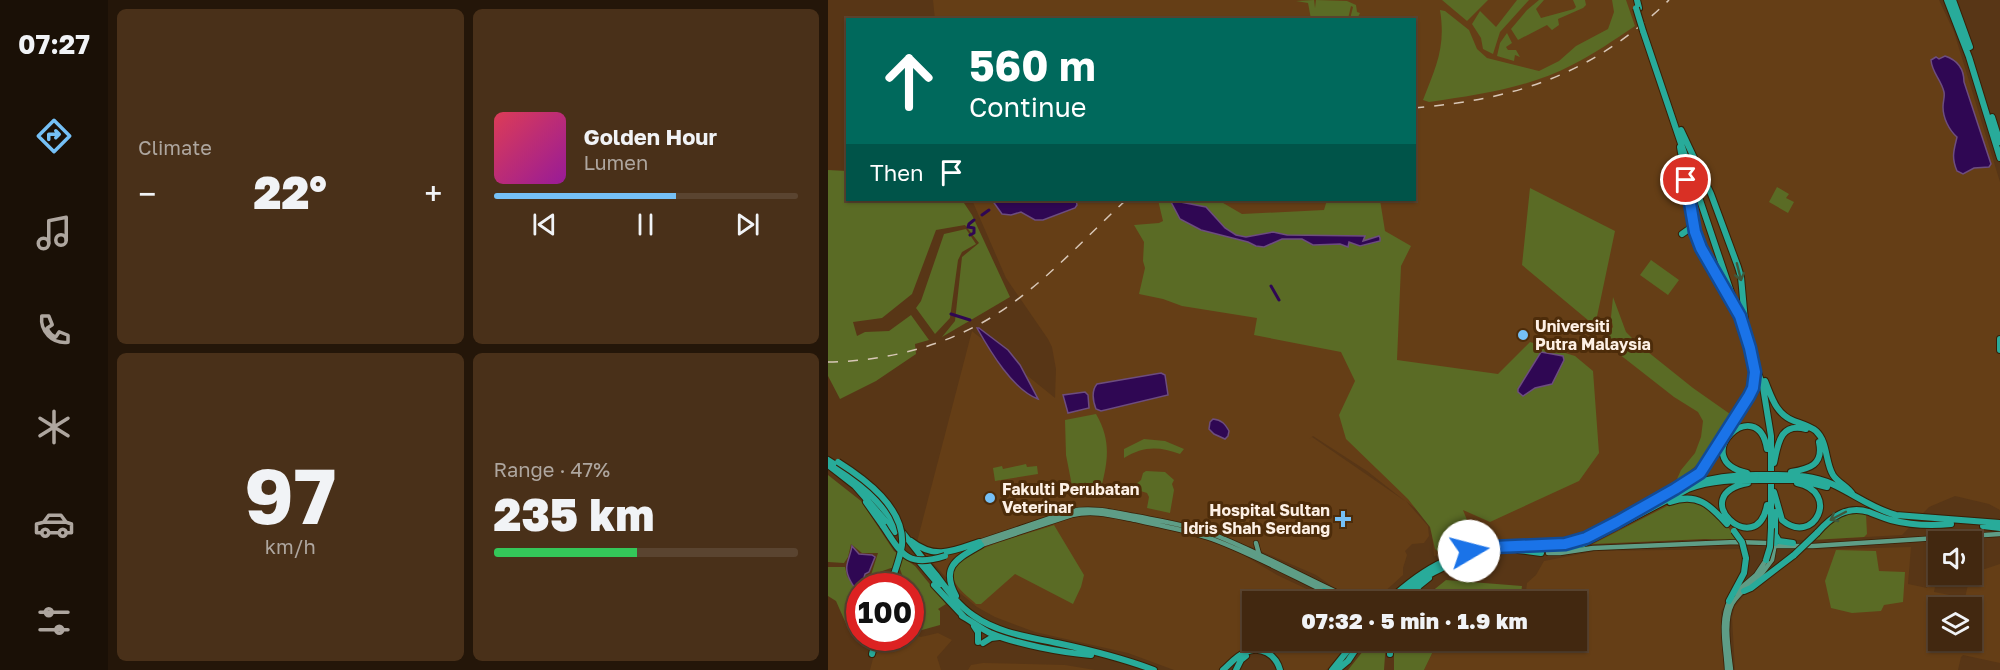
<!DOCTYPE html>
<html lang="en">
<head>
<meta charset="utf-8">
<style>
  body { margin:0; font-family:"Golos Text",sans-serif; background:#493019; color:#f1f3f6; height:100vh; display:flex; flex-direction:column; font-size:22px; white-space:nowrap }
  * { box-sizing:border-box; margin:0 }
  p { font-size:20px; color:#aea69f }
  .icon { flex:none; width:33px; height:33px; fill:none; stroke:currentColor; stroke-width:2; stroke-linecap:round; stroke-linejoin:round }
  .map { position:relative; flex:1; overflow:hidden }
  .drawer { display:flex; flex-direction:column; gap:9px; padding:9px; background:#241609; width:720px }
  .drawer>* { flex:none }
  .guide { position:absolute; left:18px; top:18px; width:570px; height:183px; border-radius:0px; box-shadow:0 2px 4px #0004,0 0 0 2px #5a4430; background:#00695c; color:#fff; overflow:hidden }
  .tools { position:absolute; left:1100px; top:531px; display:grid; gap:12px }
  .tools a { display:grid; place-items:center; width:54px; height:54px; border-radius:0px; background:#422810; box-shadow:0 2px 4px #0004,0 0 0 2px #5a4430; font-size:30px }
  .speed { position:absolute; left:18px; top:573px; display:flex; gap:12px; font-size:30px; font-weight:700; text-align:center }
  .speed>* { display:grid; place-content:center; width:78px; height:78px; border-radius:50%; background:#422810; box-shadow:0 2px 4px #0004,0 0 0 2px #5a4430; line-height:1 }
  .speed .limit { border:9px solid #d22; background:#fff; color:#111 }
  .pin { position:absolute; display:grid; place-items:center; width:51px; height:51px; color:#fff; margin:-26px; border:3px solid #fff; border-radius:50%; box-shadow:0 2px 6px #0007 }
  .me { position:absolute; width:66px; margin:-33px; rotate:82deg; stroke-linejoin:round; filter:drop-shadow(0 0 4px #0008) }
  .turn { display:flex; align-items:center; gap:21px; height:126px; padding:0 24px; font-size:27px }
  .turn .icon { width:78px; height:78px; stroke-width:2.5 }
  .turn b { display:block; font-size:42px; line-height:51px }
  .then { display:flex; align-items:center; height:57px; padding:0 24px; background:#0003; gap:12px; font-size:22px }
  .big { font-size:45px; font-weight:800; line-height:1.1 }
  .drawer .widget { flex:1; display:flex; flex-direction:column; justify-content:center; gap:9px; min-width:0; padding:0 21px; border-radius:9px; background:#493019 }
  .drawer .dial { align-items:center; gap:0 }
  .dial b { font-size:78px; line-height:1 }
  .song { display:flex; align-items:center; gap:18px }
  .cover { width:72px; height:72px; border-radius:9px; background:linear-gradient(135deg,hsl(350 70% 55%),hsl(300 70% 35%)) }
  .played { height:6px; border-radius:3px; background:linear-gradient(90deg,#75c0f6 60%,#5a4430 60%) }
  .keys { display:flex; justify-content:space-around; direction:ltr }
  .heat { display:flex; justify-content:space-between; align-items:center; font-size:33px; direction:ltr }
  .charge { height:9px; border-radius:4px; background:linear-gradient(90deg,#34c759 47%,#5a4430 0) }
  .drawer .tiles { flex:1; display:grid; gap:9px; grid-template-columns:repeat(2,1fr) }
  .trip { position:absolute; left:414px; top:591px; width:345px; height:60px; border-radius:0px; background:#422810; box-shadow:0 2px 4px #0004,0 0 0 2px #5a4430; font-weight:800; line-height:60px; text-align:center }
  main { display:flex; flex:1; min-height:0 }
  .tab-bar { display:flex; flex-direction:column; width:108px; justify-content:space-around; align-items:center; background:#1a1006; color:#aea69f }
  .tab-bar .icon { width:42px; height:42px }
  .tab-bar .active { color:#75c0f6 }
  .tab-bar b { font-size:27px; color:#f1f3f6 }
  .map>svg:first-child { display:block }
</style>
</head>
<body>
<main>
<nav class="tab-bar">
<b>07:27</b>
<svg class="icon active" aria-label="directions" viewBox="0 0 24 24"><path d="M12 3l9 9-9 9-9-9zM9 14v-3h6M13 9l2 2-2 2"/></svg>
<svg class="icon" aria-label="music" viewBox="0 0 24 24"><path d="M9 18V5l10-2v13"/><circle cx="6" cy="18" r="3"/><circle cx="16" cy="16" r="3"/></svg>
<svg class="icon" aria-label="phone" viewBox="0 0 24 24"><path d="M5 4h4l2 5-3 2q2 4 5 5l2-3 5 2v4C11 20 4 13 5 4z"/></svg>
<svg class="icon" aria-label="climate" viewBox="0 0 24 24"><path d="M12 3v18M4 7l16 10M4 17L20 7"/></svg>
<svg class="icon" aria-label="car" viewBox="0 0 24 24"><path d="M5 17H2v-5l4-1 3-4h7l3 4 3 1v5h-3M9 17h6M6 11h13"/><circle cx="7" cy="17" r="2"/><circle cx="17" cy="17" r="2"/></svg>
<svg class="icon" aria-label="filters" viewBox="0 0 24 24"><path d="M4 7h16M4 17h16"/><circle cx="9" cy="7" r="2"/><circle cx="15" cy="17" r="2"/></svg>
</nav>
<section class="drawer">
<div class="tiles">
<div class="widget"><p>Climate</p>
<div class="heat"><a>−</a><b class="big">22°</b><a>+</a></div>
</div>
<div class="widget">
<div class="song"><i class="cover"></i><div><b>Golden Hour</b><p>Lumen</p></div></div>
<div class="played"></div>
<div class="keys"><svg class="icon" aria-label="previous" viewBox="0 0 24 24"><path d="M18 5L8 12l10 7zM5 5v14"/></svg><svg class="icon" aria-label="pause" viewBox="0 0 24 24"><path d="M8 5v14M16 5v14"/></svg><svg class="icon" aria-label="next" viewBox="0 0 24 24"><path d="M6 5l10 7-10 7zM19 5v14"/></svg></div>
</div>
<div class="widget dial"><b>97</b><p>km/h</p></div>
<div class="widget"><p>Range · 47%</p><b class="big">235 km</b><div class="charge"></div></div>
</div>
</section>
<div class="map">
<svg width="1172" height="670" viewBox="0 0 1172 670">
  <rect width="100%" height="100%" fill="#583616"/>
  <path fill="#653e16" fill-rule="evenodd" d="M105,0H1111L1126,32L1172,182V510L1161,504L1127,496L1101,507L1074,535L984,540L877,539L765,544L679,543L645,548L624,554L606,556L603,522L578,501L600,526L601,536L596,543L584,544L577,551L579,555L575,568V575L554,594L541,598L523,596L511,591L488,575L421,546L417,556L449,575L504,601L424,602V640L522,641L506,663L498,670H455L452,661L445,653L433,648L410,654L392,670H346L300,653L207,632L167,617L149,607L132,593L95,552L89,542L96,515L144,331L227,398L228,369L224,347L220,339L178,278L144,200H586V20H107ZM485,436L539,471L577,501L484,437L481,439Z
    M1109,544L1110,571L1106,592L1137,598L1144,567L1157,569L1172,564V663L1135,655L1133,657L1130,670H907L904,617L907,606L917,594L925,590L974,550L1083,547L1080,584L1099,588ZM1110,608H1143V640H1110Z
    M914,549L916,556L914,571L893,612L896,670H596L610,641L748,640V602L697,601L699,583L708,575L716,561L768,551Z
    M110,633L124,640L109,657L113,670H42L47,651L55,638H82L83,634L93,637Z
    M155,663L237,665L267,670H140L143,665Z"/>
  <path fill="#5a6b25" d="M486,0L487,8L488,0L519,1L528,5L529,12L532,13L529,19H522L525,7L523,6L520,19H483L480,3L468,1Z
    M614,0H660L639,21Z
    M689,0H701L672,32L665,54L655,49L653,38L644,24L652,11L668,27Z
    M711,0H716L708,9L713,18L746,9L748,7L745,0H757L758,5L755,8L730,19L731,25L724,30L719,25L690,40L683,29L699,10Z
    M784,0H798L807,26C786,40 766,54 744,65C700,88 650,95 601,102L595,100C608,67 618,47 612,10L617,11L641,30L649,49L659,58L711,71L731,61L748,46L780,29L786,12Z
    M679,33L684,43L678,47L680,50H688L692,57L687,55L686,61L669,56L672,43Z
    M0,170L19,171L20,200H134L144,215L182,297L114,337L127,321L134,257L151,243L137,225L108,230L84,294L54,318L25,322L29,336L37,332L61,331L83,315L101,340L87,344L88,354L48,381L12,399L0,376Z
    M949,187L961,194L958,198L966,202L960,213L941,202Z
    M702,188L787,231L767,326L694,265Z
    M330,200H390L414,214L496,210L499,200H552L557,231L583,246L573,266L569,360L670,374L702,342L747,356L765,371L771,453L751,481L662,522L635,510L647,540L612,553L607,549L602,527L580,499L518,439L511,415L527,381L513,352L426,335L429,318L354,306L335,299L311,294L317,268L315,261L316,242L306,225L331,223L335,221Z
    M138,229L148,244L134,252L130,260L122,318L107,334L88,308L93,301L116,234Z
    M823,260L851,280L840,295L812,275Z
    M785,297L798,332L810,344L865,388L902,414C887,439 876,466 849,479L853,470L867,453L873,437L875,421L870,412L846,397L777,343V337L785,327L783,317Z
    M268,414C285,443 279,465 271,496L245,491L238,455L237,420Z
    M316,439L337,441L356,449L352,454C331,446 315,446 296,458V449Z
    M198,464L199,467L209,466L210,474L167,481L165,468L174,466L175,469Z
    M318,471L337,472L346,480L344,484L346,490L342,513L319,508L321,497L319,493L303,488L313,480L315,473Z
    M0,475L33,501L66,551L87,566L118,604L110,609L112,611V625L94,630L83,627V596L98,603L83,594L82,586H78L72,569L63,568L43,575L50,553H34L23,544L20,557L16,563L0,562Z
    M855,501C880,501 896,520 909,540L877,539L765,544L843,504Z
    M1027,512L1038,514L1039,534L1036,537L984,540L1008,517Z
    M226,525L256,575L253,587L245,604L187,574L153,604H148C142,598 129,589 126,580C124,575 126,566 129,562C140,550 208,531 226,525Z
    M1008,550L1048,551L1051,571L1077,572L1075,602L1056,605L1053,611L1024,613L1003,608L997,581Z
    M0,567H17L19,576L31,593V628L19,626L8,601L0,596Z
    M618,580L694,586L692,601H592Z
    M543,641H558L556,670H520Z
    M566,641V640L610,641L596,670H566Z"/>
  <path fill="#2f0753" stroke="#6d4d7f" stroke-width="1.5" d="M1117,56C1129,60 1136,69 1136,82L1163,164L1161,167L1146,168L1135,174L1129,171C1123,157 1126,150 1129,137C1121,130 1115,118 1115,107C1115,101 1117,97 1116,92C1113,79 1104,73 1103,60L1108,57L1111,59Z
    M164,200H248L249,205L247,208L215,220H207L193,212L183,215L174,214Z
    M342,200L378,207L397,228L408,235L418,237L445,232L459,235L537,236L535,241L551,236L552,238V241L532,246L521,242L520,247L512,244L485,245L474,239H454L436,247L428,246L420,242L373,230L352,219Z
    M151,328L180,350L192,365L210,399C185,390 162,351 149,328Z
    M713,352L735,356L736,360L724,384L707,388L695,396L690,392V389Z
    M333,373L337,375L340,395L273,411L268,409C265,401 263,391 269,384Z
    M257,392L260,395L261,408L240,413L235,395Z
    M385,419C394,420 397,424 401,431L400,436L397,439L386,434L381,429L382,422Z
    M24,546L31,554L44,555L47,557L41,572L37,574L35,581L40,583L41,586H32L31,592C25,587 17,574 19,565C20,559 23,553 24,546Z"/>
  <g fill="none" stroke-linecap="round" stroke-linejoin="round">
    <path stroke="#2f0753" stroke-width="3" d="M154,215L161,210
      M142,235L146,233V228L140,227L141,224L146,220
      M443,286L451,300
      M123,314L142,320"/>
    <defs>
      <path id="major" d="M233,513L238,505
        M151,542L243,511C265,507 285,512 307,516C333,521 361,525 387,535C432,553 475,577 519,597
        M428,543L431,554
        M153,545L244,515C267,510 286,516 308,520C333,526 359,530 384,539C422,553 459,573 496,591
        M947,546H985L1172,534
        M720,553H732L765,548L908,542L939,543
        M929,580L944,560L947,543
        M907,593L928,575L938,560
        M899,670C898,647 891,621 902,600
        M903,670C901,651 895,622 904,604C909,595 919,587 927,580"/>
      <path id="highway" d="M809,0L811,8
        M1119,0L1141,57L1172,158
        M1125,0L1142,47
        M815,31L935,387L943,436V528
        M1164,117L1172,142
        M853,130L883,194L910,267L913,277L917,321
        M852,147L867,232L876,254L904,303
        M854,234L861,229L865,222
        M1172,339V350
        M937,381C944,398 948,414 966,421C974,424 982,426 988,431C1000,442 997,462 1005,475C1010,483 1021,487 1025,495
        M0,460C43,484 77,538 109,576C120,591 131,606 146,616C170,633 201,637 229,643C262,650 294,658 326,670
        M946,463C950,444 952,422 978,429
        M0,465L27,486L67,532
        M963,472C981,469 996,465 991,442
        M919,473C858,459 930,391 939,449
        M948,475C968,475 986,476 1004,484C1026,494 1045,509 1068,515L1172,523
        M949,480H971L999,487
        M861,481L876,468L922,396L926,380V369
        M920,483C856,495 929,562 939,505
        M946,492L954,520C986,547 1013,492 969,483
        M38,502L55,526
        M842,502C869,492 882,505 899,524
        M1155,526L1172,528
        M989,533C1003,517 1019,505 1041,512C1049,515 1055,518 1063,520C1082,525 1104,526 1123,524
        M948,536L951,541L965,543
        M83,541C107,560 125,551 151,542
        M947,543V512
        M711,549L740,548L755,544L860,489C884,480 907,480 932,480
        M690,550L713,553
        M89,559L111,585
        M106,585L136,617
        M496,591L516,602
        M916,591L923,588L966,555
        M572,595C602,570 635,556 674,550
        M128,596C112,566 129,559 153,545
        M519,597L531,602
        M901,601L916,573L918,558
        M545,602L564,594
        M559,602C599,564 631,549 686,546C707,545 729,547 750,541C769,535 786,523 803,514C850,487 877,474 933,475
        M578,602L591,586L601,578
        M134,616C143,621 152,628 162,633C188,644 235,653 263,655
        M146,626L150,632V642
        M155,643L163,638L171,637
        M44,654L48,638
        M562,654L563,640
        M395,670C402,664 409,655 418,652C433,645 448,655 452,670
        M408,670L413,660L418,656
        M504,670L528,640
        M509,670L520,661L534,640"/>
    </defs>
    <use href="#major" stroke="#381f06" stroke-width="6"/>
    <use href="#highway" stroke="#381f06" stroke-width="8"/>
    <use href="#major" stroke="#5e9d86" stroke-width="4.5"/>
    <use href="#highway" stroke="#28ab9a" stroke-width="6"/>
    <path stroke="#d8c7b7" stroke-width="1.5" stroke-dasharray="10 10" stroke-linecap="butt" d="M586,108C690,99 765,74 841,0
      M0,362C66,361 133,342 186,302C227,272 261,234 298,200"/>
    <defs>
      <path id="highway-bridge" d="M808,8L815,31
        M10,462C37,479 77,508 74,545C72,559 66,573 62,586
        M933,475H948
        M932,480H949
        M55,526C74,555 80,568 117,556
        M906,531L914,542L918,558
        M966,555L989,533
        M938,560L942,547L943,528"/>
    </defs>
    <use href="#highway-bridge" stroke="#381f06" stroke-width="8" stroke-linecap="butt"/>
    <use href="#highway-bridge" stroke="#28ab9a" stroke-width="6"/>
  </g>
  <defs><path id="oneway-shaft" d="M-6 0H5M1.5-3L5.5 0L1.5 3" fill="none" stroke-width="1.6" stroke-linecap="round" stroke-linejoin="round" transform="scale(1.5)"/></defs>
  <g stroke="#40583c">
    <use href="#oneway-shaft" transform="translate(911 272) rotate(76)"/>
    <use href="#oneway-shaft" transform="translate(1010 516) rotate(152)"/>
  </g>
  <g fill="none" stroke-linecap="round" stroke-linejoin="round">
    <defs>
      <path id="route" d="M641,551L665,547L737,544L758,538L789,522L847,489L872,473L921,396L925,388L927,372L922,348L912,316L873,248L867,232L858,180"/>
    </defs>
    <use href="#route" stroke="#114b97" stroke-width="15"/>
    <use href="#route" stroke="#1a73e8" stroke-width="10"/>
  </g>
  <g fill="#75c0f6" stroke="#4d2c0a" stroke-width="2">
    <circle cx="695" cy="335" r="6"/>
    <circle cx="162" cy="498" r="6"/>
    <path d="M512 510h6v6h6v6h-6v6h-6v-6h-6v-6h6z"/>
  </g>
  <g text-anchor="middle" stroke-width="6" stroke-linejoin="round" paint-order="stroke">
    <g font-size="16" font-weight="bold" fill="#fdf0e5" stroke="#4d2c0a" text-anchor="start">
      <text x="707" y="332">Universiti<tspan x="707" dy="18">Putra Malaysia</tspan></text>
      <text x="174" y="495">Fakulti Perubatan<tspan x="174" dy="18">Veterinar</tspan></text>
      <text x="502" y="516" text-anchor="end">Hospital Sultan<tspan x="502" dy="18">Idris Shah Serdang</tspan></text>
    </g>
  </g>
</svg>
<div class="tools">
<a><svg class="icon" aria-label="sound" viewBox="0 0 24 24"><path d="M4 9h4l5-4v14l-5-4H4zM17 9q2 3 0 6"/></svg></a>
<a><svg class="icon" aria-label="layers" viewBox="0 0 24 24"><path d="M12 4l9 5-9 5-9-5zM3 14l9 5 9-5"/></svg></a>
</div>
<div class="speed"><div class="limit">100</div></div>
<div class="pin" style="left:858px;top:180px;background:#d93025"><svg class="icon" aria-label="arrive" viewBox="0 0 24 24"><path d="M6 21V4h12l-3 4 3 4H6"/></svg></div>
<svg class="me" style="left:641px;top:551px" viewBox="-20 -20 40 40"><circle r="19" fill="#fff"/><path d="M0-13L10 11 0 6-10 11z" fill="#1a73e8"/></svg>
<div class="trip">07:32 · 5 min · 1.9 km</div>
<div class="guide">
<div class="turn"><svg class="icon" aria-label="ahead" viewBox="0 0 24 24"><path d="M12 20V5M6 11l6-6 6 6"/></svg><div><b>560 m</b>Continue</div></div>
<div class="then">Then<svg class="icon" aria-label="arrive" viewBox="0 0 24 24"><path d="M6 21V4h12l-3 4 3 4H6"/></svg></div>
</div>
</div>
</main>
</body>
</html>
